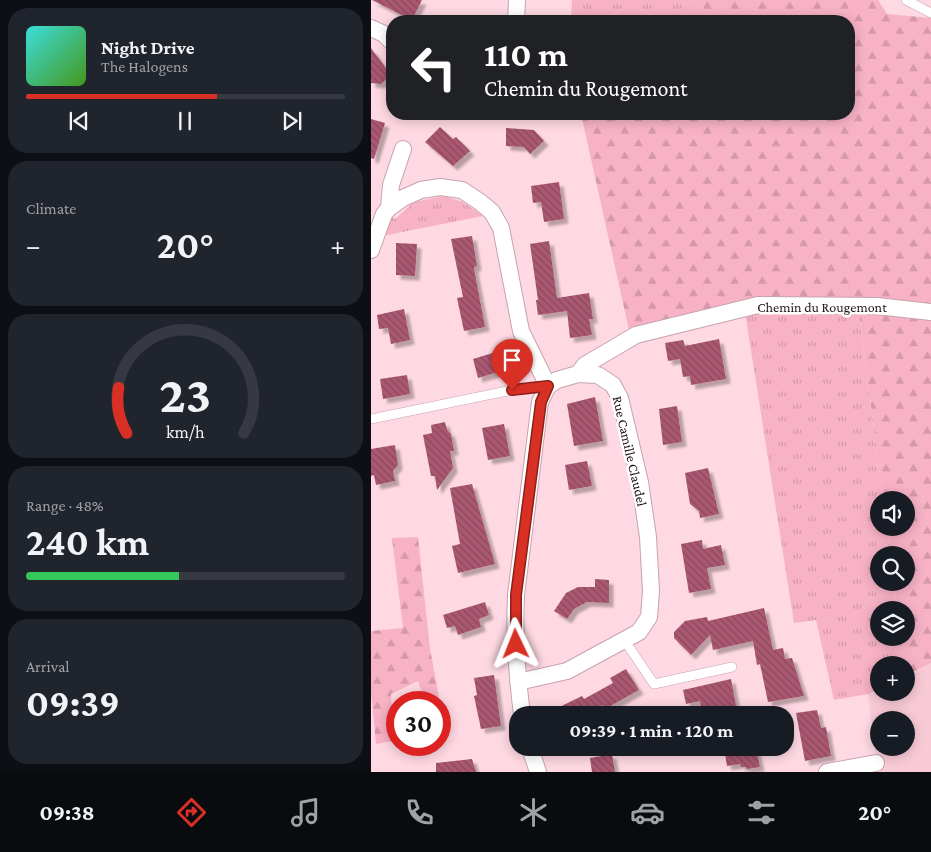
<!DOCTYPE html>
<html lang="en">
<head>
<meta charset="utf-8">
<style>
  body { margin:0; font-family:"Crimson Pro",serif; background:#20242c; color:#f1f3f6; height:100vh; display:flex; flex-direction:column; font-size:19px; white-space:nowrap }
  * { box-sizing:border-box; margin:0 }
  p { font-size:16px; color:#9ea1a6 }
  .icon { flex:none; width:28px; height:28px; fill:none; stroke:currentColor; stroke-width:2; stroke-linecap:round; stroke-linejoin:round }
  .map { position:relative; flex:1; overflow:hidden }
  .panel { display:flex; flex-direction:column; gap:8px; padding:8px; background:#0d0f14; width:371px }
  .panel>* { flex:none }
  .banner { position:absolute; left:15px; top:15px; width:469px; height:105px; border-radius:20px; box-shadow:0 2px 12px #0003; background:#202124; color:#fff; overflow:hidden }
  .controls { position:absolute; left:499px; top:491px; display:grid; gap:10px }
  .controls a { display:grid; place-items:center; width:45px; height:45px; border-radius:50%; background:#171b24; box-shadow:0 2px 12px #0003; font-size:25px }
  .speed { position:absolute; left:15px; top:691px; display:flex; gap:10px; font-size:25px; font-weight:700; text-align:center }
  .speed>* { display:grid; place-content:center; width:65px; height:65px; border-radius:50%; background:#171b24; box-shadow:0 2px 12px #0003; line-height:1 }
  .speed .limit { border:8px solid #d22; background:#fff; color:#111 }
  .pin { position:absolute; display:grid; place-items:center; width:42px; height:42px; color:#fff; margin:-51px -21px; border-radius:50% 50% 50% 0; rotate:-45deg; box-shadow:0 0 5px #0007 }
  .pin .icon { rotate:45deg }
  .me { position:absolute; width:55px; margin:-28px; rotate:358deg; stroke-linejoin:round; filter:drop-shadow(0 0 4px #0008) }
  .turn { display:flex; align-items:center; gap:18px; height:105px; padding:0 15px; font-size:22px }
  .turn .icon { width:65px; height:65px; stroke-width:2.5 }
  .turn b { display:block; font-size:35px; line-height:42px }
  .big { font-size:38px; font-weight:700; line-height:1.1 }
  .panel .card { flex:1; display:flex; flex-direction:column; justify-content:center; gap:8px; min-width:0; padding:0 18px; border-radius:20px; background:#20242c }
  .panel .dial { align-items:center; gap:0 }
  .dial svg { height:130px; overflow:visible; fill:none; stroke:#363941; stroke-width:7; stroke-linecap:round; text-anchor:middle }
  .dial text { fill:#f1f3f6; stroke:none }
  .song { display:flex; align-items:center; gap:15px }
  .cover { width:60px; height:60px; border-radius:8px; background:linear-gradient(135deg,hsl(180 70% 55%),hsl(100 70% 35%)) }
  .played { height:5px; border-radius:2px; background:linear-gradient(90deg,#d93025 60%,#363941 60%) }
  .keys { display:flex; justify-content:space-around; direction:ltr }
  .heat { display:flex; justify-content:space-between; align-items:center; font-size:28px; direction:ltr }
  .charge { height:8px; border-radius:4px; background:linear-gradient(90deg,#34c759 48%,#363941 0) }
  .trip { position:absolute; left:138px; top:706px; width:285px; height:50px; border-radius:20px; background:#171b24; box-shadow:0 2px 12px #0003; font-weight:700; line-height:50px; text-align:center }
  .dock { display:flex; height:80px; justify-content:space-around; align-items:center; background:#090b0e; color:#9ea1a6 }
  .dock .icon { width:35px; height:35px }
  .dock .on { color:#d93025 }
  .dock b { font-size:22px; color:#f1f3f6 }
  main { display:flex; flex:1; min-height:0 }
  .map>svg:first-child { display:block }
</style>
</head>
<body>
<main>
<section class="panel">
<div class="card">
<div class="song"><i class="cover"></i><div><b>Night Drive</b><p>The Halogens</p></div></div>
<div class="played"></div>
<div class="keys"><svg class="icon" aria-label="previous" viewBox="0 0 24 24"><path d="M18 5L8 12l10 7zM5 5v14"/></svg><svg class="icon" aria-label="pause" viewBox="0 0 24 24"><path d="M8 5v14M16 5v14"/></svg><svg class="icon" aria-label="next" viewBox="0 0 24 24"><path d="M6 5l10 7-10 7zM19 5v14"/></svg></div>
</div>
<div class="card"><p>Climate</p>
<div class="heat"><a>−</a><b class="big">20°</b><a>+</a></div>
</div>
<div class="card dial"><svg viewBox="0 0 100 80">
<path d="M14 69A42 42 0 1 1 86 69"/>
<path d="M14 69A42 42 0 0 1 9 41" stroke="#d93025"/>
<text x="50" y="56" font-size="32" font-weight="700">23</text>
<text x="50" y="72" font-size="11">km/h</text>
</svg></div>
<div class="card"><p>Range · 48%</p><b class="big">240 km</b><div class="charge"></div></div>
<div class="card"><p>Arrival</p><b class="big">09:39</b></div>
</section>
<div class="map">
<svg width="560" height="772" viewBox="0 0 560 772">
  <defs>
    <pattern id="grass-tufts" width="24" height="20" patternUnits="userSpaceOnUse" patternTransform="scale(1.25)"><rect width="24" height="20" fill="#f8b2c6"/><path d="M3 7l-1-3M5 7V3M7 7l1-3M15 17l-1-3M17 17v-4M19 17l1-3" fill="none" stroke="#d498a9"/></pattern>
    <pattern id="forest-firs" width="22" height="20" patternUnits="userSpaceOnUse" patternTransform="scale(1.25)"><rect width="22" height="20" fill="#f8b2c6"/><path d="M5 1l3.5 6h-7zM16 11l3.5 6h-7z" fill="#d498a9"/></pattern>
    <pattern id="building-back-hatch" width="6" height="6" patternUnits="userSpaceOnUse" patternTransform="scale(1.25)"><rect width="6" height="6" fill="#aa5972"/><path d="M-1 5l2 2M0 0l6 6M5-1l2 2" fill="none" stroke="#8a485d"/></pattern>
    <filter id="shadow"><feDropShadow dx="4.5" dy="4.5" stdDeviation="1" flood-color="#0004"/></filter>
  </defs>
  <rect width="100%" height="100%" fill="#fed8e2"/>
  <path fill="#f8cad6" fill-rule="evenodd" d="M560,663V772H507L497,694L507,689L508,692H535V675ZM508,720H535V748H508Z"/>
  <path fill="url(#grass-tufts)" d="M201,0H319L350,21H200Z
    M73,196L92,202L112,216L11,236L20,217L24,219L43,202Z
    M487,304L512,500H508V528H516L519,555H508V582L523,583L526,610H508V638H530L534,665H508L507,689L497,694L463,700L445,620L423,623L373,306Z"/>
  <path fill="url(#forest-firs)" d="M319,0H507L516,14L560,18V663L535,675L530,638H535V610H526L523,583L535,582V555H519L516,528H535V500H512L487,304L373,306L258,330L210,114H478V21H350Z
    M47,537L59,649L69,702H54L47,681L20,694L22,741L5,744L0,692V631L32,628L21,538Z"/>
  <path fill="url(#building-back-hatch)" filter="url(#shadow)" d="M1,0H51L41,20Z
    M0,48L20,75L10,84L0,83Z
    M0,119L14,123L3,159L0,158Z
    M69,127L82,139L85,137L99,151L82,166L54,142Z
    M135,128L163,130L173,141L159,154L153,147L135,146Z
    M188,182L193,219L173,222L170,202L162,203L160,186Z
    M101,236L106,266L103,267L104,274L114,327L93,331L86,298L92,297L80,239Z
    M178,241L186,298L218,293L222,319H218L221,335L199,338L196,311L167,315L165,300H167L159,244Z
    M25,243L46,244L44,276L25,275Z
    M33,309L39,340L20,344L17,328L8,329L6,315Z
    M348,339L355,379L320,385L319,376L312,377L309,359L297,361L294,343L312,340L314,346Z
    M128,351L134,370L107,378L102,359Z
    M36,375L39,394L12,399L9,379Z
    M224,397L232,441L203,446L196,404Z
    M306,406L311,442L292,445L288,409Z
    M74,422L76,430L80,434L83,451H79L82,468L66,490L64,476H60L52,435L61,433L60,425Z
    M133,424L139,456L117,460L111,428Z
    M24,445L27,465L22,471L24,481L5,485L3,475L0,476V449Z
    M216,461L221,486L198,490L194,465Z
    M337,468L348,514L329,518L328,511L319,504L314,473Z
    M101,484L124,564L87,573L81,546L89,544L79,488Z
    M331,540L332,549L350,545L354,565L336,568L340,589L318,593L310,544Z
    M224,579L238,580V603L216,602L203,609L196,619L183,611L195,593L207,587H224Z
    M114,602L118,615L108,619L110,627L87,635L84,626L76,628L72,615Z
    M393,608L402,650L412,648L414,659L421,658L433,696L397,702L389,664L386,665L382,641L342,650L339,635L320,655L303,638V632L314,621L336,617L337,621Z
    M255,669L268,690L234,709L232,705L212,715H172L211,696L213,699L242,683L239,678Z
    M123,675L130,726L110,729L103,696L106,695L103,678Z
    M360,679L365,706L331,713L329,701L315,704L312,690Z
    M446,710L450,728L455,727L460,756L434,761L425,713Z
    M353,748H385L389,767L376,769L375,767H370L369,764L356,766Z
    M241,754L244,772H221L219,758Z
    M101,759L105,772H65V763Z"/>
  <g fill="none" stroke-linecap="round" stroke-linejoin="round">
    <defs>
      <path id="lane" d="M535,0L560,13
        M0,419L141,390L177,386
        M254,641L283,684L361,667"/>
      <path id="street" d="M145,21L146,0
        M0,28L13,34L21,42
        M18,208L20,185L32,149
        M0,250L13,214L18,208L32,198L50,190L69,187L91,190L109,202L121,212L130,228L150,331L177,386
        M207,374L214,365L265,335L387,305L506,306L560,312
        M147,682L196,671L268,632L278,617L280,591L277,537L269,482L249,398L242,385L227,375L207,374L186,380L177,386L169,402L145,595C143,635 146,675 151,715
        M159,748L167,772
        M456,772L505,763"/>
    </defs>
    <use href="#lane" stroke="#c7a3ac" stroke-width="10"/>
    <use href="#street" stroke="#c7a3ac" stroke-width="18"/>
    <use href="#lane" stroke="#fff" stroke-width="9"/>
    <use href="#street" stroke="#fff" stroke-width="16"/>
  </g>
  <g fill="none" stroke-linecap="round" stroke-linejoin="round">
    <defs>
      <path id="route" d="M141,390L177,386L170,402L145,595V644"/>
    </defs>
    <use href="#route" stroke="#8d1f18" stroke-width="12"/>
    <use href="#route" stroke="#d93025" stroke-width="9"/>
  </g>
  <g text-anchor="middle" stroke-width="5" stroke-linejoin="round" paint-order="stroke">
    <g font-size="14" fill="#1f1316" stroke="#fff">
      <text x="451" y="312">Chemin du Rougemont</text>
      <text transform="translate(259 451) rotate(77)" y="5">Rue Camille Claudel</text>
    </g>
  </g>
</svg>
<div class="controls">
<a><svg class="icon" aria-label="sound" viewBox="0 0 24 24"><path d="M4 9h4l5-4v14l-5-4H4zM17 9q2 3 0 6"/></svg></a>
<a><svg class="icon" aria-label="search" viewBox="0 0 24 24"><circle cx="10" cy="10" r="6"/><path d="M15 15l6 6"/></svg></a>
<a><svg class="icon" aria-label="layers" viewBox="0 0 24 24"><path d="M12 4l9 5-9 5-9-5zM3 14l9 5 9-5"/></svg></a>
<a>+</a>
<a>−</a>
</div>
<div class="speed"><div class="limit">30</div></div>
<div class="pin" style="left:141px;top:390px;background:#d93025"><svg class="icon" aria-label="arrive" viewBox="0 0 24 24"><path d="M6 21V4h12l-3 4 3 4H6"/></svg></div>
<svg class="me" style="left:145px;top:644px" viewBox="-20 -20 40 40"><path d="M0-17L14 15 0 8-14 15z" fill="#d93025" stroke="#fff" stroke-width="4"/></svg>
<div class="trip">09:39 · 1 min · 120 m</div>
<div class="banner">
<div class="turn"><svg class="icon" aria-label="left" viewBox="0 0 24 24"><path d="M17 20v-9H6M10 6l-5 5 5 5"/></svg><div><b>110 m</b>Chemin du Rougemont</div></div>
</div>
</div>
</main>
<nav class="dock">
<b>09:38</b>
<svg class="icon on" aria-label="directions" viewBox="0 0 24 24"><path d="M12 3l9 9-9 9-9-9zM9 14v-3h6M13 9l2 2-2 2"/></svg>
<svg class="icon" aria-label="music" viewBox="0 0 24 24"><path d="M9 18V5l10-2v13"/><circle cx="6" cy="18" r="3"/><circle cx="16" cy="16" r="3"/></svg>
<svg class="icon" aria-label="phone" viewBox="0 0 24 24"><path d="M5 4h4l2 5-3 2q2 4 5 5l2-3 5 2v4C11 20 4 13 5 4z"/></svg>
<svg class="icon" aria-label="climate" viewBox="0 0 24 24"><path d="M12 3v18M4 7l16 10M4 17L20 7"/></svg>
<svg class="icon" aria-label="car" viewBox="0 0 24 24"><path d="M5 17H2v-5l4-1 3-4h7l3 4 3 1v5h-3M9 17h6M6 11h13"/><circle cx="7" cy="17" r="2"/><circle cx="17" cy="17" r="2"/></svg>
<svg class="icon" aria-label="filters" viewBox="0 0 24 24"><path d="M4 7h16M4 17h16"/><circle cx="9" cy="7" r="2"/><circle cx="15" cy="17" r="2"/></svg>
<b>20°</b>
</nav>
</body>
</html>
